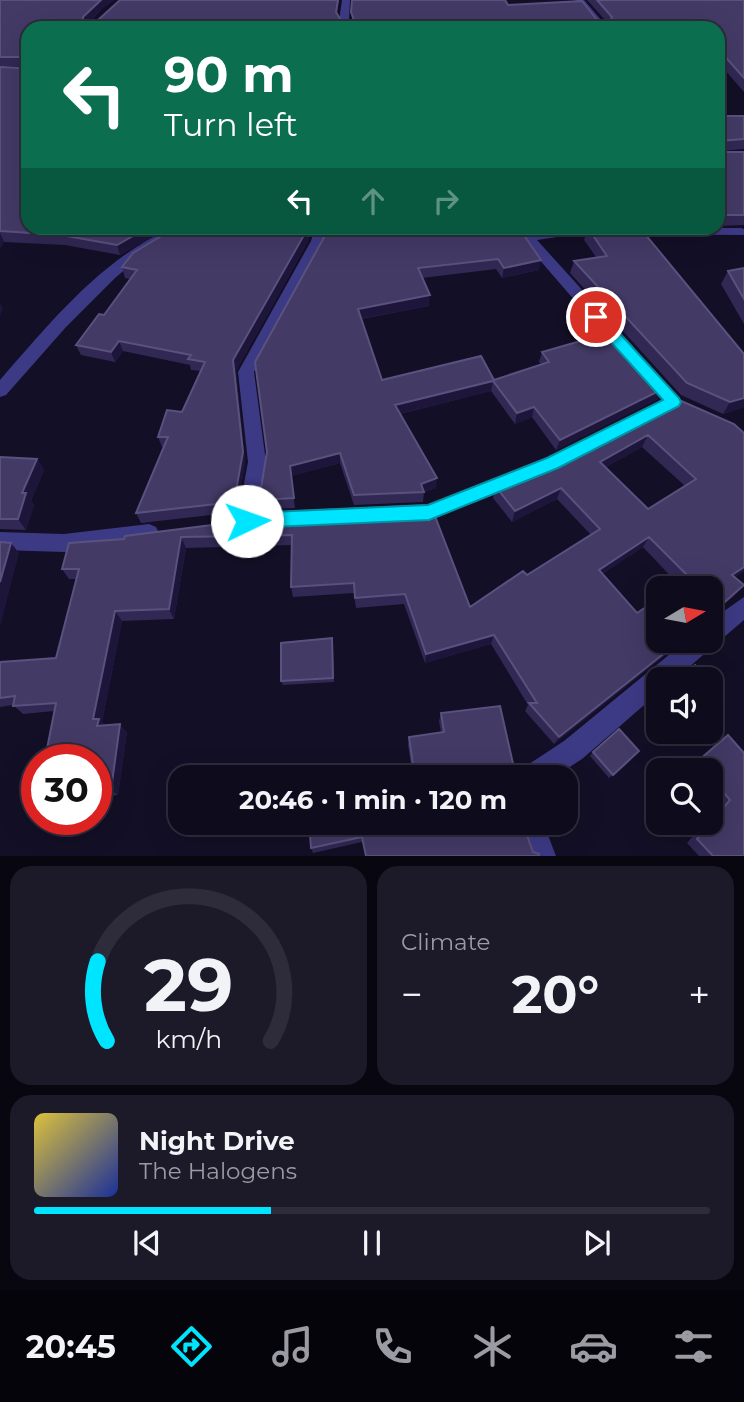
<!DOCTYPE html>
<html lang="en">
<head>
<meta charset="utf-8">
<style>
  body { margin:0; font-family:Montserrat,sans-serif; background:#1c1929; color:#f1f3f6; height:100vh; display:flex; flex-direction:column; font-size:26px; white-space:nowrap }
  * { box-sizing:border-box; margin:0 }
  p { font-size:23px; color:#9b9ba3 }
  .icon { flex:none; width:38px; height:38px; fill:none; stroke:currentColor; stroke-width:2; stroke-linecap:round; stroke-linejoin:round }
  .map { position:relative; height:856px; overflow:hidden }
  .sheet { display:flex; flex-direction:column; gap:10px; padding:10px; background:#08060f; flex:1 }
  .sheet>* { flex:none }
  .guide { position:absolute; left:21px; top:21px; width:704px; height:214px; border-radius:21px; box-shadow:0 7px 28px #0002,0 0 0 2px #2e2b3b; background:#0b6e4f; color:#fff; overflow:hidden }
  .needle { width:46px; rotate:80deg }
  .fabs { position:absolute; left:646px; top:576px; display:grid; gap:14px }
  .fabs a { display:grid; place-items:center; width:77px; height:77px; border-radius:14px; background:#0e0b1c; box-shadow:0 7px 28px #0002,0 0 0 2px #2e2b3b; font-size:35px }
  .speed { position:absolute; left:21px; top:744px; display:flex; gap:14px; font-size:35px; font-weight:700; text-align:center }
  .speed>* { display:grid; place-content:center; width:91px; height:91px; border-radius:50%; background:#0e0b1c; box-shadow:0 7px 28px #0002,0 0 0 2px #2e2b3b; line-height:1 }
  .speed .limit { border:10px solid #d22; background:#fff; color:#111 }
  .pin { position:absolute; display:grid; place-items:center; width:60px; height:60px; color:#fff; margin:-30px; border:4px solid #fff; border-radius:50%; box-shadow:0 2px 7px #0007 }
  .me { position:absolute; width:77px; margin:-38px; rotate:87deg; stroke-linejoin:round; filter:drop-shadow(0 0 5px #0008) }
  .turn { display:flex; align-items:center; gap:24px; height:147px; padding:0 28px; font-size:32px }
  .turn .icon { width:91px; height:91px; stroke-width:2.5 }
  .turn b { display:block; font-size:49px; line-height:60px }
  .lanes { display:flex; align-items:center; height:66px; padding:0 28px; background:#0003; justify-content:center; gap:35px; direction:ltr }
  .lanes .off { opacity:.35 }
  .big { font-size:52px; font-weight:700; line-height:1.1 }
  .sheet .tile { flex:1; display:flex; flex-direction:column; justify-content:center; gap:10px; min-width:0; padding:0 24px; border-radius:21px; background:#1c1929 }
  .sheet .dial { align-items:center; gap:0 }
  .dial svg { height:182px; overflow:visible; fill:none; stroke:#2e2b3b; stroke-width:7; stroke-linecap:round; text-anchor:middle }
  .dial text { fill:#f1f3f6; stroke:none }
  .song { display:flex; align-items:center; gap:21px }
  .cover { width:84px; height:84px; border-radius:10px; background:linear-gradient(135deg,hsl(50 70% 55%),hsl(230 70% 35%)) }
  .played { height:7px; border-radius:4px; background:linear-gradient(90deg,#00e5ff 35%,#2e2b3b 35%) }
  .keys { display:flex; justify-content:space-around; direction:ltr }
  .heat { display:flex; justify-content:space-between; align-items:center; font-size:38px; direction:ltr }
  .sheet .tiles { flex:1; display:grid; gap:10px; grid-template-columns:1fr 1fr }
  .tile:last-child { grid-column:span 2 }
  .trip { position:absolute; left:168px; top:765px; width:410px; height:70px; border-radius:21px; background:#0e0b1c; box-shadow:0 7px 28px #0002,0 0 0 2px #2e2b3b; font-weight:700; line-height:70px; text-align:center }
  .tabs { display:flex; height:112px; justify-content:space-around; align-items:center; background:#06040b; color:#9b9ba3 }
  .tabs .icon { width:49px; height:49px }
  .tabs .active { color:#00e5ff }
  .tabs b { font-size:32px; color:#f1f3f6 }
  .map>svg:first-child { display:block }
</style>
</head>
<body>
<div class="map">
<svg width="744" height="856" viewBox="0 0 744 856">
  <rect width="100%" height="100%" fill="#130f26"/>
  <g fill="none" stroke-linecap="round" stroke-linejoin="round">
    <path fill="#3d3a85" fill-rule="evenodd" d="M342,0H350L349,21L352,28H342L339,21Z
      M575,0H584L608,28H598Z
      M172,228H189L140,257L115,278L66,327L6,395L0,397V380C49,324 102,258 172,228Z
      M315,228H327L325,241L254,372L266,462L258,512L428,504L546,458L667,397H679L681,402L679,407L558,468L429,520L247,529L240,527L237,521L248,462L238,372L311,241Z
      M512,228H526L530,233L566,228H741L744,229V235L577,234L537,240L633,346L635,350L633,354H621Z
      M149,524L156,527L159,533L156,539L149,542L64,552L0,550V532L64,534Z
      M744,597V620L675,679H658V693L582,759L554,777H520L523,768L564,741L687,640H710V621Z
      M517,822H543L556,856H530Z"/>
  </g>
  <path fill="#312854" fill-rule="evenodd" d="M0,0L101,10L91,21H97L339,0L337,14L342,22L352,20V0L508,5L606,21L587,0H744V92L718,62V28H28V228H168L120,255L65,245L4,242L0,248V67L24,68L25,66H0Z
    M718,116H744V149L721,151L744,152V225L718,226Z
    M519,228L539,270L502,278L496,269L422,278L429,306L361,319L382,380H494L541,364L539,362L542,352L663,389L658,399L556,450L532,417L515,424L491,391L400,414L436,488L424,492L423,502L354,505L340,463L291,476L295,508L261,509L259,500L327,232Z
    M588,228L744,407L723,414L681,395L570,273L574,261L596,257L584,240Z
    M309,240L236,371L245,462L237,512L141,523L136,513L164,447H162L158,437L182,412L201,371L191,370L190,365L123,351L115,362L81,355L76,345L104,315L131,279L125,278L122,267Z
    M744,268V324L721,284L728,271Z
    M679,400L744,433V571L735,577V595L710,617V588L679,585L643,547L602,574L658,640H684L554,744L525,711L528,705L491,644L425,663L404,604L356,608L354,593L293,597L291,587V545L186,548L174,619L122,621L102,722L105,725L127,732L118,795L96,797V760H53L46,754L54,711L23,714L13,705L0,707V662L56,658L76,579H69L62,569L124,539L361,517L470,607L527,575L591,535L557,499L512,522L493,498L496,487L563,459ZM642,447L685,486L648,509L606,467Z
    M0,457L37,459L44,470L31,501L34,505L26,530L0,529Z
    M333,643L334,682L283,685L281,681Z
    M441,713L516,777H305L353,774L411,765L408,745L409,737L441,733L439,721Z
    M728,735L744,856H699L687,843L705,822H710V816L720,805L710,794V770H691L689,767Z
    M639,751L609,778L590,756L593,752Z
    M309,822L533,852L539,856H366L362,842L313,853L311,848Z"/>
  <path fill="#1d163a" d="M101,0H115L101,10L86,26L83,21V17Z
    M147,228H168L120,255L117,245Z
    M308,228H312L309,240L236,371L245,462L237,512L234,502L233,360Z
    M0,233L4,242L0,248Z
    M541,260L539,270L502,278L504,268Z
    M430,295L429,306L358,319V309Z
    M0,303L3,308L0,317Z
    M119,341L123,351L115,362L111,352Z
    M493,381L491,391L395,415V405Z
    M663,389L658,399L556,450L560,440Z
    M744,398V407L723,414L730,402Z
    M534,407L532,417L515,424L517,413Z
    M648,435L642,447L595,473L600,462Z
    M340,453V463L291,476L295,508L290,466Z
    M37,459L44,470L31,501L34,505L26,530L18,519L22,493Z
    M437,478L436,488L423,492L421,484Z
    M561,488L557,499L512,522L515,511Z
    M181,537L186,548L174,619L169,609Z
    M649,537L643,547L593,580L599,570Z
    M11,543L19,553L0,627V582Z
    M744,567V571L724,585L732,575Z
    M744,585L735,595L710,617V615Z
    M115,611L122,621L102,722L106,726H97L93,719Z
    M494,635L491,644L425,663L426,654Z
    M681,640H684L554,744L559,737Z
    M120,724L127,732L118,795L111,790Z"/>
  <path fill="#433a66" stroke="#5a527e" stroke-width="2" fill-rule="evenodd" d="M0,0H101L83,17V21H97L120,0H338L336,12L342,22L354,20L351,12L352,0H505L508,5L582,1L598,21L610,22L612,17L597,0H744V78L721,52L718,53V28H364L362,26L361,28H28V228H147L117,245L61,235L0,231V67L24,68L27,60L24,57H0Z
    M718,116H744V139L720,141V149L722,152H744V215H718Z
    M175,228H308L233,360L243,452L234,502L136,513L168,437H158L167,410L182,412L205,362L188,359L191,355L119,341L111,352L76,345L99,314L104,315L137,270L122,267L133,253Z
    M327,228H519L541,260L504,268L498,259L418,268L430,295L358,309L382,380L481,356L494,380L549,362L542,352L612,332L663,389L560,440L534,407L517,413L493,381L395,405L437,478L421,484L424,492L354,495L340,453L290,466L294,498L259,500L267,452L255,362L327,232Z
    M588,228H640L744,354V398L730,402L687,383L574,261L607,256Z
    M744,268V299L728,271Z
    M679,400L734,424L744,433V567L732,575L744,585L710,615V588H674L689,577L649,537L599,570L637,613L658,599V640H681L559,737L529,703H537L494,635L426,654L405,594L355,598L354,583L291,587L292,535L181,537L169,609L115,611L93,719H99L97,726L120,724L111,790L96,791V760H53L54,754H46L56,703L13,706L15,696L0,698V662L56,658L79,569H62L69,543L124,539L125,536L244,521L362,517L361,515L433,511L470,607L523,571L527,575L600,529L561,488L515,511L496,487L563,459ZM648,435L696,479L648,509L600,462Z
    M0,457L37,459L22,493H26L18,519H0Z
    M0,542L11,543L0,582Z
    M332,638L333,678L281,681V643Z
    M695,665L708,679H665V677L681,676Z
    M500,706L516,777H305V774L352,767L353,774L413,765L409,737L444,732L441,713Z
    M619,729L639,751L613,775L593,752Z
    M728,735L744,753V856H713L697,839L730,800L710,776V770H705L698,761Z
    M309,822H522L533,852L539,854V856H366L362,837L311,848Z"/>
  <path fill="#00e5ff" stroke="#0095a6" stroke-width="2" d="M596,312L601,313L679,398L681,402L679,406L558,468L429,520L247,528L240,526L238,521L240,515L247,513L428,505L547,458L663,400L591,320L589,317Z"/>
</svg>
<div class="fabs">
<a><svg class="needle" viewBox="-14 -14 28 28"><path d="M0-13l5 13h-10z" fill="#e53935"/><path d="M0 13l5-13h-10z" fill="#9b9ba3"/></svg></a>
<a><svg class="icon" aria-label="sound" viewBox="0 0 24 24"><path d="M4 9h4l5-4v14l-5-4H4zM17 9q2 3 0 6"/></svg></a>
<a><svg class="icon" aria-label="search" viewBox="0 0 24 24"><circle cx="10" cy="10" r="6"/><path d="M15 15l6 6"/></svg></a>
</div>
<div class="speed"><div class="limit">30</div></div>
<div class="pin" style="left:596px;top:317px;background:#d93025"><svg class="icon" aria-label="arrive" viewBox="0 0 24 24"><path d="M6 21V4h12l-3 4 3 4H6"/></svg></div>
<svg class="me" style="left:247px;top:521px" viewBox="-20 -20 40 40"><circle r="19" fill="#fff"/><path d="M0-13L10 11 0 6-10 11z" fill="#00e5ff"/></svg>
<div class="trip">20:46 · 1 min · 120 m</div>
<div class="guide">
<div class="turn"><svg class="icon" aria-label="left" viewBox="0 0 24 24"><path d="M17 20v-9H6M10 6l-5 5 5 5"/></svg><div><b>90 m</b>Turn left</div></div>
<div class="lanes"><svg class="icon" aria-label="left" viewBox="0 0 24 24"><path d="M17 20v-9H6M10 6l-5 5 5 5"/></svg><svg class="icon off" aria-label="ahead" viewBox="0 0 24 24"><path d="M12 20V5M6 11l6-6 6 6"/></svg><svg class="icon off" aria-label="right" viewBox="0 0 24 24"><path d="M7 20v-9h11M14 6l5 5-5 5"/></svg></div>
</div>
</div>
<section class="sheet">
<div class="tiles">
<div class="tile dial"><svg viewBox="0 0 100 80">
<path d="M14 69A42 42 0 1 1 86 69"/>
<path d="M14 69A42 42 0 0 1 10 34" stroke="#00e5ff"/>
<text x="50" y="56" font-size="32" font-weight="700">29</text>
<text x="50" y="72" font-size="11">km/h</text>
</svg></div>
<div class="tile"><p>Climate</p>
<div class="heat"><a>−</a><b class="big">20°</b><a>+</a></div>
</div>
<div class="tile">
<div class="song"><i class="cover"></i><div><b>Night Drive</b><p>The Halogens</p></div></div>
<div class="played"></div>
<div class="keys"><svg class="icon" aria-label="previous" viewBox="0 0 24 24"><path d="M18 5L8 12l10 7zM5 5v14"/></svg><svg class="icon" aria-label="pause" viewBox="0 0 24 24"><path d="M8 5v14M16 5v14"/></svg><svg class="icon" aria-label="next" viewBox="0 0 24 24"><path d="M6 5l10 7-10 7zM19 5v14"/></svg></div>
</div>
</div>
</section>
<nav class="tabs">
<b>20:45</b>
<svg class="icon active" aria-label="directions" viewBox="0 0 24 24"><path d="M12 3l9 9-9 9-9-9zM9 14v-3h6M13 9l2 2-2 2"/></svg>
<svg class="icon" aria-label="music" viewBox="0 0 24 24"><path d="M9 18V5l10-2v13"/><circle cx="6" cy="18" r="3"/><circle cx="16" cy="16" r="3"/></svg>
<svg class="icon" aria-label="phone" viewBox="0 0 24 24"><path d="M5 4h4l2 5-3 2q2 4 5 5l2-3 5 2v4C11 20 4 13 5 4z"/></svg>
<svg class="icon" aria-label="climate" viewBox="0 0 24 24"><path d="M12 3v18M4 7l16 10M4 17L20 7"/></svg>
<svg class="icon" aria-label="car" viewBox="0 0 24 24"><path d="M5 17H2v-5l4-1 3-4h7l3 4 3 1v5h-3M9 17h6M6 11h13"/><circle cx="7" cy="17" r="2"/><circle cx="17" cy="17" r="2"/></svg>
<svg class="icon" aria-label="filters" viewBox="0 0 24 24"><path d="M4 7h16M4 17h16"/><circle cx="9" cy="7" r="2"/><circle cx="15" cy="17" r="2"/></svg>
</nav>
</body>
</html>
